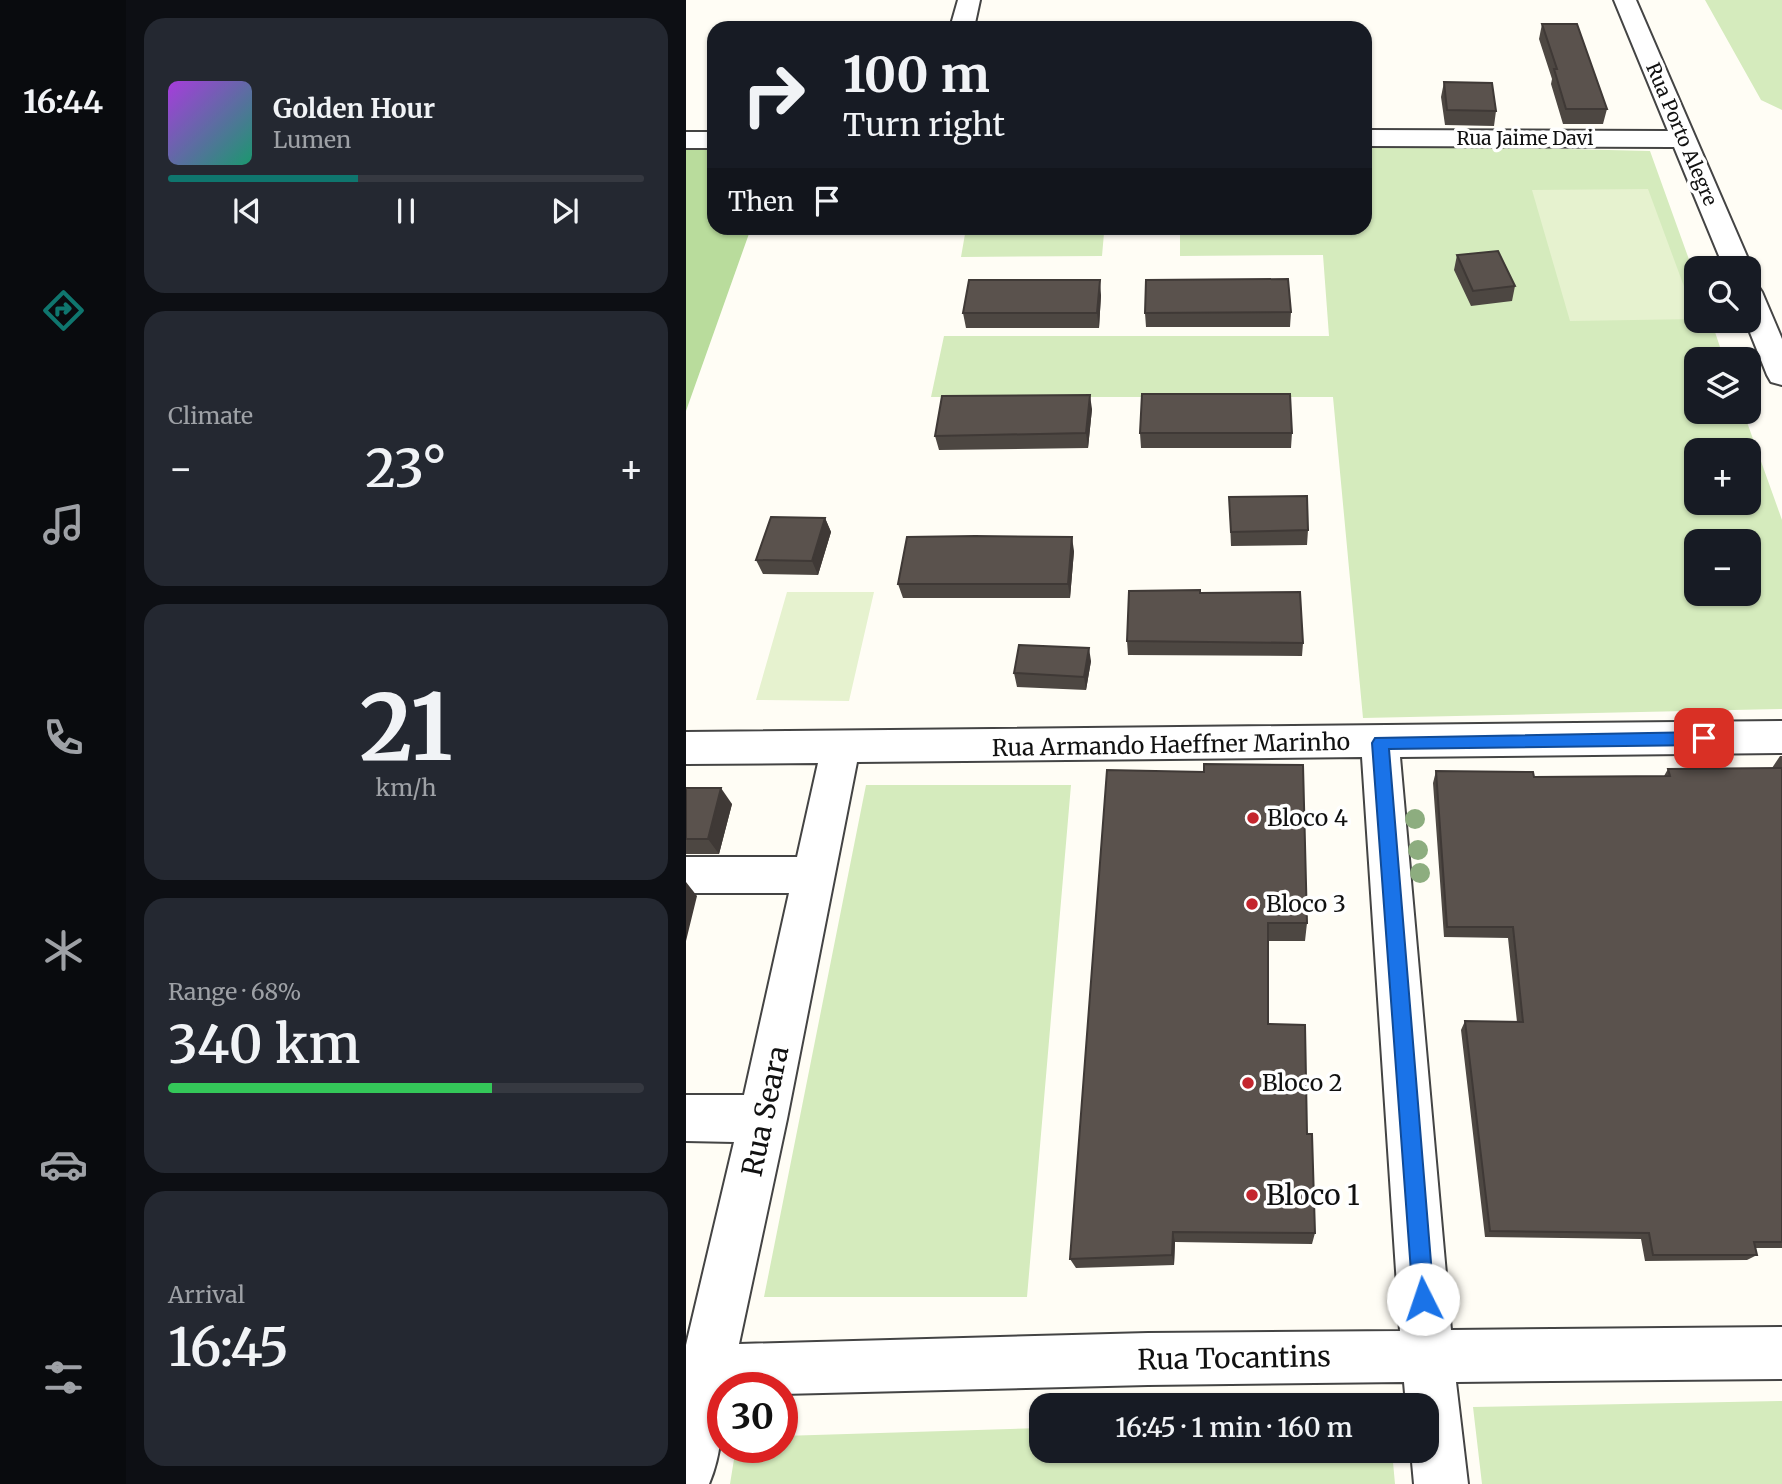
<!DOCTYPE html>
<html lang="en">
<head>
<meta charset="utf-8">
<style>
  body { margin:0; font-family:Merriweather,serif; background:#242831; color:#f1f3f6; height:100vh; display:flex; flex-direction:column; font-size:26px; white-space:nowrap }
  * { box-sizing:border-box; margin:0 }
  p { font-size:23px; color:#9ea1a6 }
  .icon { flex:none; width:38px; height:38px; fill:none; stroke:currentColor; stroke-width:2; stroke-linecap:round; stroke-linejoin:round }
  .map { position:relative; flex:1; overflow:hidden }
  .details { display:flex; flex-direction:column; gap:18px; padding:18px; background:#0d0f14; width:560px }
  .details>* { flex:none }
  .hud { position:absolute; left:21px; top:21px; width:665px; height:214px; border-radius:21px; box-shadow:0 2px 5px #0004; background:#171b24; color:#f1f3f6; overflow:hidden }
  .buttons { position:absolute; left:998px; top:256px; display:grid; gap:14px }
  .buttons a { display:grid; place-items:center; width:77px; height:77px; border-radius:14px; background:#171b24; box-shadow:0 2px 5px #0004; font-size:35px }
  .speed { position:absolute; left:21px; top:1372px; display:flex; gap:14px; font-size:35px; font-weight:700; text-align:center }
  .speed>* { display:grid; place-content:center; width:91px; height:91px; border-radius:50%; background:#171b24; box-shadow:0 2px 5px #0004; line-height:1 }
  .speed .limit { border:10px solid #d22; background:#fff; color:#111 }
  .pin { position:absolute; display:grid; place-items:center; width:60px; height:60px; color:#fff; margin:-30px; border-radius:14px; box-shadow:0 4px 10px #0006 }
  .me { position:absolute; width:77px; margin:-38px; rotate:356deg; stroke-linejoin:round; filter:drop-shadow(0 0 5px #0008) }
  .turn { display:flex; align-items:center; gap:24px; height:147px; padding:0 21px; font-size:32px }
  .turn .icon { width:91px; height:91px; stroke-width:2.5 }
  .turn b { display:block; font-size:49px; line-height:60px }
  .then { display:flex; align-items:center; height:66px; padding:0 21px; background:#0003; gap:14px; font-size:26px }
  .big { font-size:52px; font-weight:600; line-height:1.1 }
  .details .tile { flex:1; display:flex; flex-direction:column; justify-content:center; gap:10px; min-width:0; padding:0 24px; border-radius:21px; background:#242831 }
  .details .dial { align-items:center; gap:0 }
  .dial b { font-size:91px; line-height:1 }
  .song { display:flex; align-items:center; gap:21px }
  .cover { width:84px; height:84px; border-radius:10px; background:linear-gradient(135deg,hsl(280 70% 55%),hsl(160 70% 35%)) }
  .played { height:7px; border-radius:4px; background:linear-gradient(90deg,#0f766e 40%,#363941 40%) }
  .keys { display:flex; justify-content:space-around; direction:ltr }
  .heat { display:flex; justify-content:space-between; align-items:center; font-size:38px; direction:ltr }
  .charge { height:10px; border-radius:5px; background:linear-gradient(90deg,#34c759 68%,#363941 0) }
  .trip { position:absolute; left:343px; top:1393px; width:410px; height:70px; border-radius:21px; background:#171b24; box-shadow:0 2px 5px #0004; font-weight:600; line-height:70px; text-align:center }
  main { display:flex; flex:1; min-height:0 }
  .menu { display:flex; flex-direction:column; width:126px; justify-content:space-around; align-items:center; background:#090b0e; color:#9ea1a6 }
  .menu .icon { width:49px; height:49px }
  .menu .active { color:#0f766e }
  .menu b { font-size:32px; color:#f1f3f6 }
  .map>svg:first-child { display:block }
</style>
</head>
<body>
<main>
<nav class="menu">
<b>16:44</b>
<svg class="icon active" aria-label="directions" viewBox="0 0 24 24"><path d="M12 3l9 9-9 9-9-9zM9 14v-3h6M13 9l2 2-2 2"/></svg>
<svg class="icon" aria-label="music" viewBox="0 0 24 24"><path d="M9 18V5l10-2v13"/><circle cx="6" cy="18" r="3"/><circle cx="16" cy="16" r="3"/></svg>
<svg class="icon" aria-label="phone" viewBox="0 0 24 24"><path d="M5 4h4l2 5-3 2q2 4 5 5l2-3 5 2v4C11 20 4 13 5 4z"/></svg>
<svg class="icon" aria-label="climate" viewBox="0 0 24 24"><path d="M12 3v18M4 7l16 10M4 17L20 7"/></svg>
<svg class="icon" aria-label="car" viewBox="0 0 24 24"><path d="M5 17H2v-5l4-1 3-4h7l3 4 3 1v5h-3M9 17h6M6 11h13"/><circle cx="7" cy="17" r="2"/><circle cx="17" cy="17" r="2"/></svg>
<svg class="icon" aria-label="filters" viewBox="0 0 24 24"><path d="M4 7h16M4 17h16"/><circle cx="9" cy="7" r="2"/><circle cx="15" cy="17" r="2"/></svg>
</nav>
<section class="details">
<div class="tile">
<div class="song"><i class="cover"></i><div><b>Golden Hour</b><p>Lumen</p></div></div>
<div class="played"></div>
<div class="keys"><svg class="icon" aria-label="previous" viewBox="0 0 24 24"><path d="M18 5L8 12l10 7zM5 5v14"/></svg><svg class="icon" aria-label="pause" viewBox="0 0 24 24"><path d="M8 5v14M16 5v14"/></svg><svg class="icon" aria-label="next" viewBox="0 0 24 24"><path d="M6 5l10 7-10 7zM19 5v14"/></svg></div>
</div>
<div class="tile"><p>Climate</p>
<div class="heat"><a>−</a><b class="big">23°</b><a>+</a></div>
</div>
<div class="tile dial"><b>21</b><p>km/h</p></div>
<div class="tile"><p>Range · 68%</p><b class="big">340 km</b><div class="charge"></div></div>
<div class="tile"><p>Arrival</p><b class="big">16:45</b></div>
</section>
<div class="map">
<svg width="1096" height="1484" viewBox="0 0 1096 1484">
  <rect width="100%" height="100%" fill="#fffdf5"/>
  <path fill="#d5ebbd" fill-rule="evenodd" d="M1019,0H1096V110L1075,100Z
    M679,144L964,151L1010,279V320H1025L1038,359H1010V411H1057L1096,520V709L677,718L647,397H245L258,336H643L637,255L494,256V233L634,232L635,228H679ZM1010,450H1062V502H1010ZM1010,541H1062V593H1010Z
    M418,233L416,256L275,257L279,234Z
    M180,785H385L341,1297H78Z
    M1096,1401V1484H796L787,1407Z
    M355,1428V1451H706L709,1484H44L50,1447H96V1436Z"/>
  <path fill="#b9dc9c" d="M0,149L28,150V228H65L0,411Z"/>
  <path fill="#e6f2cf" d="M962,189L1010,319L884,321L846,190Z
    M101,592H188L163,701L70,700Z"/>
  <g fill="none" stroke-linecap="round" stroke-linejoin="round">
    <defs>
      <path id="minor" d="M272,0H294L288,28H264Z
        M928,0H950L1066,268L1062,274V268H1038L988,147L679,146V130L982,131Z
        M0,132H28V148H0Z
        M1062,283L1072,286L1076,292L1096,339V385L1085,382L1081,375L1059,320H1062Z
        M1096,721V753L714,757L765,1330L1096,1327V1379L770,1382L782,1484H728L725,1451H740V1405H720L718,1382L462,1385L96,1394V1388H37C37,1420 36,1454 23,1484H0V1345L48,1142L0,1141V1095H58L103,893H0V857H111L132,763L0,764V732ZM676,757L714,1331L462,1333L53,1344L101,1119L171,762Z"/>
    </defs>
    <use href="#minor" stroke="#444" stroke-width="4"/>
    <use href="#minor" fill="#fff" fill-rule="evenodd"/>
  </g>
  <g fill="#8dad7f">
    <circle cx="729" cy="819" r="10"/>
    <circle cx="732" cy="850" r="10"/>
    <circle cx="734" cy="873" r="10"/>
  </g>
  <path fill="#4d4742" d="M856,24L921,109L917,124H877L865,84L866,79L853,39Z
    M758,82L810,111L808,126L759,125L755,97Z
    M771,255L829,286L826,301L785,306L768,270Z
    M415,295L413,328H280L277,313Z
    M605,312L604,327H460L459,313Z
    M406,409L402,448L253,450L249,436Z
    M454,433H606L605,448H455Z
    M543,497L622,530L621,545L545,546Z
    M139,518L145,532L132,575L77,574L70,560Z
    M388,551L384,598H217L212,584Z
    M514,593L617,643L616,656L442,655L441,641Z
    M405,661L400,690L331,687L328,673Z
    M1094,756H1096V1248H1069L1071,1255L1061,1260L959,1261L955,1239L799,1237L775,1030L779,1021L831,1022L822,938L758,937L747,783L750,771L848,777L978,776L982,769L1086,768Z
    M518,772L621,923L619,941H582V1024L621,1134L629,1233L626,1244L489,1242L488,1265L390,1268L384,1259Z
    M0,788L46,804L33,854H0Z"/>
  <path fill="#3f3936" d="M414,280L415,295L413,328L411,313Z
    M404,395L406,409L402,448L400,433Z
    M139,518L145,532L132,575L126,561Z
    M386,537L388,551L384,598L382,584Z
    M403,648L405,661L400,690L398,677Z
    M35,788L46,804L33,854L22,839Z
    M0,882L11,896L0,941Z
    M487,1232L489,1242L488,1265L486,1255Z"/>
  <path fill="#5a524d" stroke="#3f3936" stroke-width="2" d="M856,24H891L921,109H880L868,69H871Z
    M758,82L806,83L810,111L761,110Z
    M812,251L829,286L787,291L771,255Z
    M602,279L605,312L459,313L460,280Z
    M283,280H414L411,313H277Z
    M456,394H604L606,433H454Z
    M404,395L400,433L249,436L256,396Z
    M621,496L622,530L545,532L543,497Z
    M85,517L139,518L126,561L70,560Z
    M289,536L386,537L382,584H212L221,537Z
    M514,590V593L614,592L617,643L441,641L443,591Z
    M333,645L403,648L398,677L328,673Z
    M518,764L617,765L621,923H582V1024L619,1025L621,1134H626L629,1233L487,1232L486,1255L384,1259L421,770L518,772Z
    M1096,768V1242H1068L1071,1255H967L963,1233L804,1231L779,1021L837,1022L827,927H761L750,771L847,772L848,777L984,776L982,769Z
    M0,788H35L22,839H0Z"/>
  <path fill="#1a73e8" stroke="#114b97" stroke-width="2" d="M1018,732L1026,738L1018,745L703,749L748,1299L744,1307L737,1310L730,1307L727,1299L686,743L689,738Z"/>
  <g fill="#c4262e" stroke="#fff" stroke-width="2.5">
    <circle cx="567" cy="818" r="7"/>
    <circle cx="566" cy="904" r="7"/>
    <circle cx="562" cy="1083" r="7"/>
    <circle cx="566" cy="1195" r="7"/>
  </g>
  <g text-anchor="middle" stroke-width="7" stroke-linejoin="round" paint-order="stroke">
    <g font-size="19" fill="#111" stroke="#fff">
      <text transform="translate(996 134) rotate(67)" y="7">Rua Porto Alegre</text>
      <text x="839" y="145">Rua Jaime Davi</text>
    </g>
    <g font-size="23" fill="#111" stroke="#fff">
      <text transform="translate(485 745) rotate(-1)" y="8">Rua Armando Haeffner Marinho</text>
    </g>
    <g font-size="23" fill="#111" stroke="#fff" text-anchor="start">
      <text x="581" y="826">Bloco 4</text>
      <text x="580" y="912">Bloco 3</text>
      <text x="576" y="1091">Bloco 2</text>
    </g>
    <g font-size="28" fill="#111" stroke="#fff">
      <text transform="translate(79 1111) rotate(-78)" y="10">Rua Seara</text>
      <text transform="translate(548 1358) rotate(-1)" y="10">Rua Tocantins</text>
    </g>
    <g font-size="28" fill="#111" stroke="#fff" text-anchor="start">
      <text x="580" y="1205">Bloco 1</text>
    </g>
  </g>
</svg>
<div class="buttons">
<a><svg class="icon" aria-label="search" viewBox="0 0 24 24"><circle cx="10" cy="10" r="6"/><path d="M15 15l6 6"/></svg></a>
<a><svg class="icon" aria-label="layers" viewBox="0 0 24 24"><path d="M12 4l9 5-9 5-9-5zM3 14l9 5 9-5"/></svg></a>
<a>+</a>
<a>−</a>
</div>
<div class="speed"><div class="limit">30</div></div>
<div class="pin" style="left:1018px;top:738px;background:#d93025"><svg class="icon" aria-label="arrive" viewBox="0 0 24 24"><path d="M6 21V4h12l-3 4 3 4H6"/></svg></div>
<svg class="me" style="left:737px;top:1299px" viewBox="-20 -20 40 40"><circle r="19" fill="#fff"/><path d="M0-13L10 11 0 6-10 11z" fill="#1a73e8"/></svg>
<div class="trip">16:45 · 1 min · 160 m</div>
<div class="hud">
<div class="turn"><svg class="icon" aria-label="right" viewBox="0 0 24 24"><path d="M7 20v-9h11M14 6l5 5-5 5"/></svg><div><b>100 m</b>Turn right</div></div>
<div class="then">Then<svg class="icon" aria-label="arrive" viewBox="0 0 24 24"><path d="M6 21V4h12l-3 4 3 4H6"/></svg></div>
</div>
</div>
</main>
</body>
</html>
